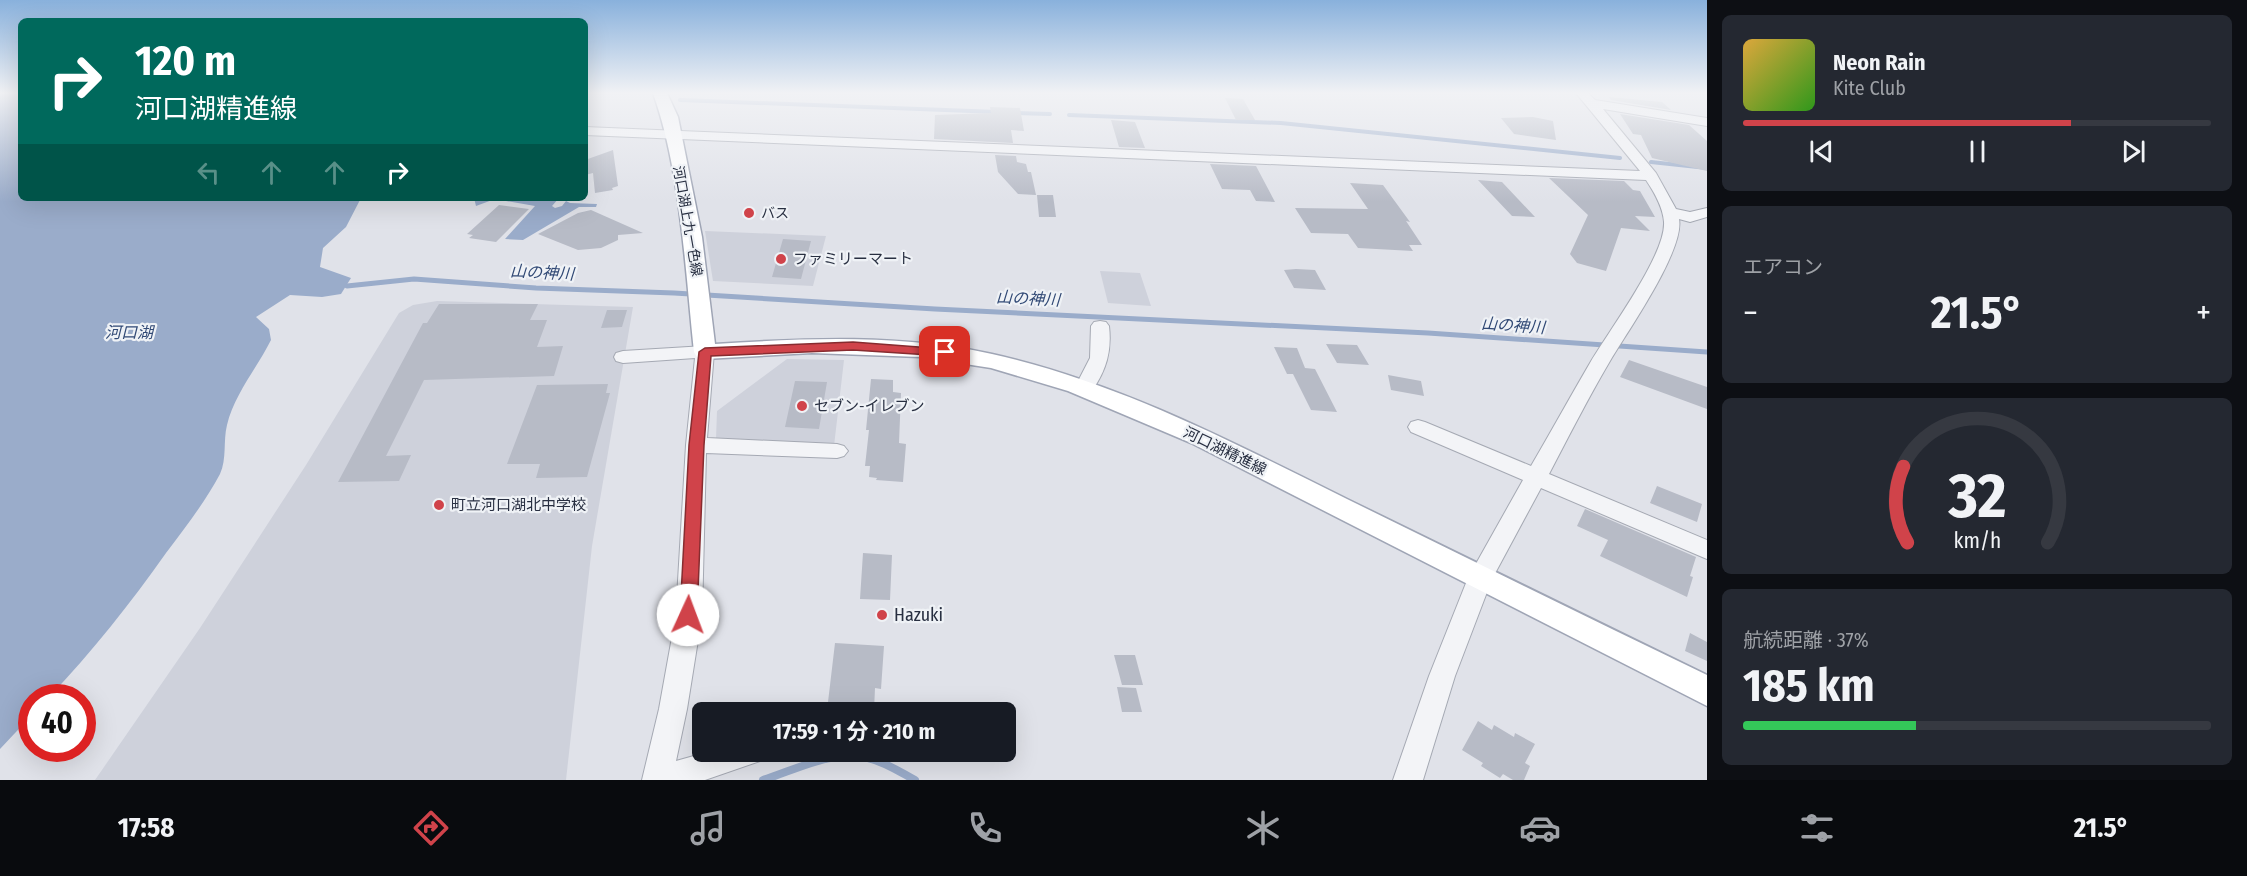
<!DOCTYPE html>
<html lang="ja">
<head>
<meta charset="utf-8">
<style>
  body { margin:0; font-family:"Fira Sans Condensed","Noto Sans JP",sans-serif; background:#242831; color:#f1f3f6; height:100vh; display:flex; flex-direction:column; font-size:22px; white-space:nowrap }
  * { box-sizing:border-box; margin:0 }
  p { font-size:20px; color:#9ea1a6 }
  .icon { flex:none; width:33px; height:33px; fill:none; stroke:currentColor; stroke-width:2; stroke-linecap:round; stroke-linejoin:round }
  .map { position:relative; flex:1; overflow:hidden }
  .panel { display:flex; flex-direction:column; gap:15px; padding:15px; background:#0d0f14; width:540px }
  .panel>* { flex:none }
  .banner { position:absolute; left:18px; top:18px; width:570px; height:183px; border-radius:9px; box-shadow:0 6px 24px #0002; background:#00695c; color:#fff; overflow:hidden }
  .speed { position:absolute; left:18px; top:684px; display:flex; gap:12px; font-size:30px; font-weight:700; text-align:center }
  .speed>* { display:grid; place-content:center; width:78px; height:78px; border-radius:50%; background:#171b24; box-shadow:0 6px 24px #0002; line-height:1 }
  .speed .limit { border:9px solid #d22; background:#fff; color:#111 }
  .pin { position:absolute; display:grid; place-items:center; width:51px; height:51px; color:#fff; margin:-26px; border-radius:12px; box-shadow:0 3px 9px #0006 }
  .me { position:absolute; width:66px; margin:-33px; rotate:2deg; stroke-linejoin:round; filter:drop-shadow(0 0 4px #0008) }
  .turn { display:flex; align-items:center; gap:21px; height:126px; padding:0 18px; font-size:27px }
  .turn .icon { width:78px; height:78px; stroke-width:2.5 }
  .turn b { display:block; font-size:42px; line-height:51px }
  .lanes { display:flex; align-items:center; height:57px; padding:0 18px; background:#0003; justify-content:center; gap:30px; direction:ltr }
  .lanes .off { opacity:.35 }
  .big { font-size:45px; font-weight:700; line-height:1.1 }
  .panel .card { flex:1; display:flex; flex-direction:column; justify-content:center; gap:9px; min-width:0; padding:0 21px; border-radius:9px; background:#242831 }
  .panel .dial { align-items:center; gap:0 }
  .dial svg { height:156px; overflow:visible; fill:none; stroke:#363941; stroke-width:7; stroke-linecap:round; text-anchor:middle }
  .dial text { fill:#f1f3f6; stroke:none }
  .song { display:flex; align-items:center; gap:18px }
  .cover { width:72px; height:72px; border-radius:9px; background:linear-gradient(135deg,hsl(40 70% 55%),hsl(110 70% 35%)) }
  .played { height:6px; border-radius:3px; background:linear-gradient(90deg,#d0434a 70%,#363941 70%) }
  .keys { display:flex; justify-content:space-around; direction:ltr }
  .heat { display:flex; justify-content:space-between; align-items:center; font-size:33px; direction:ltr }
  .charge { height:9px; border-radius:4px; background:linear-gradient(90deg,#34c759 37%,#363941 0) }
  .trip { position:absolute; left:692px; top:702px; width:324px; height:60px; border-radius:9px; background:#171b24; box-shadow:0 6px 24px #0002; font-weight:700; line-height:60px; text-align:center }
  .tab-bar { display:flex; height:96px; justify-content:space-around; align-items:center; background:#090b0e; color:#9ea1a6 }
  .tab-bar .icon { width:42px; height:42px }
  .tab-bar .on { color:#d0434a }
  .tab-bar b { font-size:27px; color:#f1f3f6 }
  main { display:flex; flex:1; min-height:0 }
  .map>svg:first-child { display:block }
</style>
</head>
<body>
<main>
<div class="map">
<svg width="1707" height="780" viewBox="0 0 1707 780">
  <rect width="100%" height="100%" fill="#e0e2e9"/>
  <path fill="#ced1db" d="M705,231L826,236L813,286L713,281Z
    M1100,271L1140,273L1151,306L1108,303Z
    M437,301L633,307L592,546L566,780H95L200,628L306,465L399,313L413,305Z
    M787,359L844,360L834,446L716,439L717,411Z"/>
  <path fill="#9aacca" d="M0,93H21V198H361L346,227L323,248L320,267L351,278L341,294L322,297L290,295L256,317L269,329L271,340C257,368 234,395 227,425C223,441 227,459 220,474C205,502 185,528 166,553C130,604 92,652 49,697L32,698L31,716L0,749Z
    M474,198H559L552,206L555,208L562,206L566,201L570,203L597,204L596,207H579L523,240L505,239L535,206L495,199L476,206Z"/>
  <g fill="none" stroke-linecap="round" stroke-linejoin="round">
    <path stroke="#9aacca" stroke-width="4" d="M680,100L998,112
      M1015,113L1050,114
      M1069,115L1281,123L1620,158
      M1651,162L1707,168"/>
    <path stroke="#9aacca" stroke-width="5" d="M347,286L414,279L536,288L674,293L935,309L1428,333L1707,352"/>
    <path stroke="#9aacca" stroke-width="8" d="M763,780C795,770 834,749 868,758C885,762 900,772 915,780"/>
  </g>
  <path fill="#b7bbc6" d="M1609,97L1662,102L1671,110L1611,100Z
    M1225,98L1243,99L1255,120H1236Z
    M990,107L1020,108L1024,131L1011,130L1013,143L934,139L935,115L991,113Z
    M1620,114L1689,125L1707,141V171L1652,158L1641,135L1633,134Z
    M1533,117L1553,121L1556,140L1514,134L1501,118Z
    M1111,120L1135,122L1145,148L1119,147Z
    M613,150L618,186L612,188L613,190L595,193L593,173L585,175V160Z
    M995,155L1016,156L1017,162L1026,164L1028,172H1031L1036,195L1018,194L998,172Z
    M1210,164L1256,166L1275,202L1256,201L1250,190L1222,189Z
    M1549,178L1624,181L1633,190L1640,191L1655,217L1635,216L1650,231L1621,228L1606,271L1577,263L1570,254L1588,215Z
    M1478,180L1502,182L1535,217L1512,216Z
    M1350,183L1383,185L1410,222L1406,221L1422,245H1409L1413,251L1358,248L1348,234L1311,233L1295,208L1368,209Z
    M1037,195H1053L1056,217H1039Z
    M499,205L529,209L496,242L469,238L473,235L467,234Z
    M591,210L643,233L618,235V240L601,248L578,250L538,234L578,213Z
    M783,239L811,241L801,279L772,277Z
    M1296,269L1315,270L1326,290L1294,288L1284,270Z
    M439,304H538L530,320H547L537,347L563,346L554,376L424,380L386,456L411,455L399,481L338,482L423,323H427Z
    M607,310H627L622,327L601,328Z
    M1326,344L1357,345L1369,365L1337,363Z
    M1274,347L1297,348L1305,368L1315,369L1337,412L1311,410L1293,374H1287Z
    M1629,360L1707,387V409L1620,377Z
    M1388,375L1421,381L1424,396L1391,390Z
    M871,379L893,380V392L901,393L899,443L906,444L903,482L876,480L877,478L869,477L870,466H865L869,430H866Z
    M795,381L827,382L819,429L785,427Z
    M608,384L606,393H610L587,477L536,478L540,464H507L537,385Z
    M1657,486L1702,504L1697,522L1650,503Z
    M1585,509L1696,557L1690,576L1693,577L1687,597L1600,556L1608,540L1577,526Z
    M863,553L892,555L890,600L860,599Z
    M1690,633L1707,642V661L1685,651Z
    M835,643L884,646L881,689L875,688L874,711L842,708V703L828,702Z
    M1114,655H1135L1143,685H1122Z
    M1117,687L1136,688L1142,712H1122Z
    M1478,721L1492,730L1494,725L1514,737L1515,733L1535,744L1525,763L1530,766L1524,780H1513L1503,774L1500,778L1481,766L1483,763L1462,750Z"/>
  <g fill="none" stroke-linecap="round" stroke-linejoin="round">
    <defs>
      <path id="minor" d="M1576,93H1588L1595,100L1707,118V126L1603,109L1656,173L1676,209L1690,212L1707,208V217L1690,222L1679,219C1685,250 1627,332 1610,361C1588,398 1569,436 1549,474L1707,540V559L1541,488L1492,579L1455,676L1423,780H1393L1429,676L1468,578L1523,480L1411,432L1408,427L1411,422L1418,420L1425,422L1531,466C1551,432 1570,397 1590,363C1608,332 1666,255 1664,222C1663,207 1654,192 1646,180L585,135V127L1640,171Z
        M1100,321L1106,322L1109,326C1112,352 1106,370 1092,391H1078L1075,387L1090,358L1091,326L1094,322Z
        M705,346L712,348L714,352L707,438L837,444L844,446L848,451L844,456L837,458L706,453L702,615L687,709L676,761L708,752H764L760,761L705,780H642L659,709L676,615L686,445L695,358L623,363L616,361L614,357L616,353L623,351Z"/>
      <path id="major" d="M653,93H667L678,117L702,237L715,344C808,338 901,334 992,354C1118,382 1232,442 1347,499C1467,558 1587,617 1707,675V706L1191,443L1068,391L991,368L920,357L812,353L705,359L697,357L694,352C685,268 681,172 653,93Z"/>
    </defs>
    <use href="#minor" stroke="#a5a9b3" stroke-width="2"/>
    <use href="#major" stroke="#9fa5b5" stroke-width="3"/>
    <use href="#minor" fill="#f3f4f7" fill-rule="evenodd"/>
    <use href="#major" fill="#fff" fill-rule="evenodd"/>
  </g>
  <linearGradient id="sky" x2="0" y2="1"><stop stop-color="#89b1dc"/><stop offset="0.46" stop-color="#f1f2f5"/><stop offset="1" stop-color="#f1f2f5" stop-opacity="0"/></linearGradient>
  <rect width="1707" height="202" fill="url(#sky)"/>
  <path fill="#d0434a" stroke="#872c30" stroke-width="1.5" d="M853,342L945,349L951,352L945,356L853,350L711,356L704,445L697,615L695,621L688,623L682,621L680,615L689,445L699,352L705,348Z"/>
  <g fill="#d0434a" stroke="#eff2f6" stroke-width="2">
    <circle cx="749" cy="213" r="6"/>
    <circle cx="781" cy="259" r="6"/>
    <circle cx="802" cy="406" r="6"/>
    <circle cx="439" cy="505" r="6"/>
    <circle cx="882" cy="615" r="6"/>
  </g>
  <g text-anchor="middle" stroke-width="4.5" stroke-linejoin="round" paint-order="stroke">
    <g font-size="14" fill="#282f41" stroke="#eff2f6" text-anchor="start">
      <text x="761" y="218">バス</text>
    </g>
    <g font-size="14" fill="#282f41" stroke="#eff2f6">
      <text transform="translate(688 221) rotate(80)" y="5">河口湖上九一色線</text>
    </g>
    <g font-size="15" fill="#282f41" stroke="#eff2f6" text-anchor="start">
      <text x="793" y="264">ファミリーマート</text>
      <text x="814" y="411">セブン-イレブン</text>
      <text x="451" y="510">町立河口湖北中学校</text>
    </g>
    <g font-size="15" fill="#282f41" stroke="#eff2f6">
      <text transform="translate(1225 451) rotate(26)" y="5">河口湖精進線</text>
    </g>
    <g font-size="16" font-style="italic" fill="#314975" stroke="#eff2f6">
      <text transform="translate(542 272) rotate(3)" y="6">山の神川</text>
      <text transform="translate(1028 298) rotate(3)" y="6">山の神川</text>
      <text transform="translate(1513 325) rotate(4)" y="6">山の神川</text>
      <text x="129" y="338">河口湖</text>
    </g>
    <g font-size="18" fill="#282f41" stroke="#eff2f6" text-anchor="start">
      <text x="894" y="621">Hazuki</text>
    </g>
  </g>
</svg>
<div class="speed"><div class="limit">40</div></div>
<div class="pin" style="left:945px;top:352px;background:#d93025"><svg class="icon" aria-label="arrive" viewBox="0 0 24 24"><path d="M6 21V4h12l-3 4 3 4H6"/></svg></div>
<svg class="me" style="left:688px;top:615px" viewBox="-20 -20 40 40"><circle r="19" fill="#fff"/><path d="M0-13L10 11 0 6-10 11z" fill="#d0434a"/></svg>
<div class="trip">17:59 · 1 分 · 210 m</div>
<div class="banner">
<div class="turn"><svg class="icon" aria-label="right" viewBox="0 0 24 24"><path d="M7 20v-9h11M14 6l5 5-5 5"/></svg><div><b>120 m</b>河口湖精進線</div></div>
<div class="lanes"><svg class="icon off" aria-label="left" viewBox="0 0 24 24"><path d="M17 20v-9H6M10 6l-5 5 5 5"/></svg><svg class="icon off" aria-label="ahead" viewBox="0 0 24 24"><path d="M12 20V5M6 11l6-6 6 6"/></svg><svg class="icon off" aria-label="ahead" viewBox="0 0 24 24"><path d="M12 20V5M6 11l6-6 6 6"/></svg><svg class="icon" aria-label="right" viewBox="0 0 24 24"><path d="M7 20v-9h11M14 6l5 5-5 5"/></svg></div>
</div>
</div>
<section class="panel">
<div class="card">
<div class="song"><i class="cover"></i><div><b>Neon Rain</b><p>Kite Club</p></div></div>
<div class="played"></div>
<div class="keys"><svg class="icon" aria-label="previous" viewBox="0 0 24 24"><path d="M18 5L8 12l10 7zM5 5v14"/></svg><svg class="icon" aria-label="pause" viewBox="0 0 24 24"><path d="M8 5v14M16 5v14"/></svg><svg class="icon" aria-label="next" viewBox="0 0 24 24"><path d="M6 5l10 7-10 7zM19 5v14"/></svg></div>
</div>
<div class="card"><p>エアコン</p>
<div class="heat"><a>−</a><b class="big">21.5°</b><a>+</a></div>
</div>
<div class="card dial"><svg viewBox="0 0 100 80">
<path d="M14 69A42 42 0 1 1 86 69"/>
<path d="M14 69A42 42 0 0 1 12 30" stroke="#d0434a"/>
<text x="50" y="56" font-size="32" font-weight="700">32</text>
<text x="50" y="72" font-size="11">km/h</text>
</svg></div>
<div class="card"><p>航続距離 · 37%</p><b class="big">185 km</b><div class="charge"></div></div>
</section>
</main>
<nav class="tab-bar">
<b>17:58</b>
<svg class="icon on" aria-label="directions" viewBox="0 0 24 24"><path d="M12 3l9 9-9 9-9-9zM9 14v-3h6M13 9l2 2-2 2"/></svg>
<svg class="icon" aria-label="music" viewBox="0 0 24 24"><path d="M9 18V5l10-2v13"/><circle cx="6" cy="18" r="3"/><circle cx="16" cy="16" r="3"/></svg>
<svg class="icon" aria-label="phone" viewBox="0 0 24 24"><path d="M5 4h4l2 5-3 2q2 4 5 5l2-3 5 2v4C11 20 4 13 5 4z"/></svg>
<svg class="icon" aria-label="climate" viewBox="0 0 24 24"><path d="M12 3v18M4 7l16 10M4 17L20 7"/></svg>
<svg class="icon" aria-label="car" viewBox="0 0 24 24"><path d="M5 17H2v-5l4-1 3-4h7l3 4 3 1v5h-3M9 17h6M6 11h13"/><circle cx="7" cy="17" r="2"/><circle cx="17" cy="17" r="2"/></svg>
<svg class="icon" aria-label="filters" viewBox="0 0 24 24"><path d="M4 7h16M4 17h16"/><circle cx="9" cy="7" r="2"/><circle cx="15" cy="17" r="2"/></svg>
<b>21.5°</b>
</nav>
</body>
</html>
